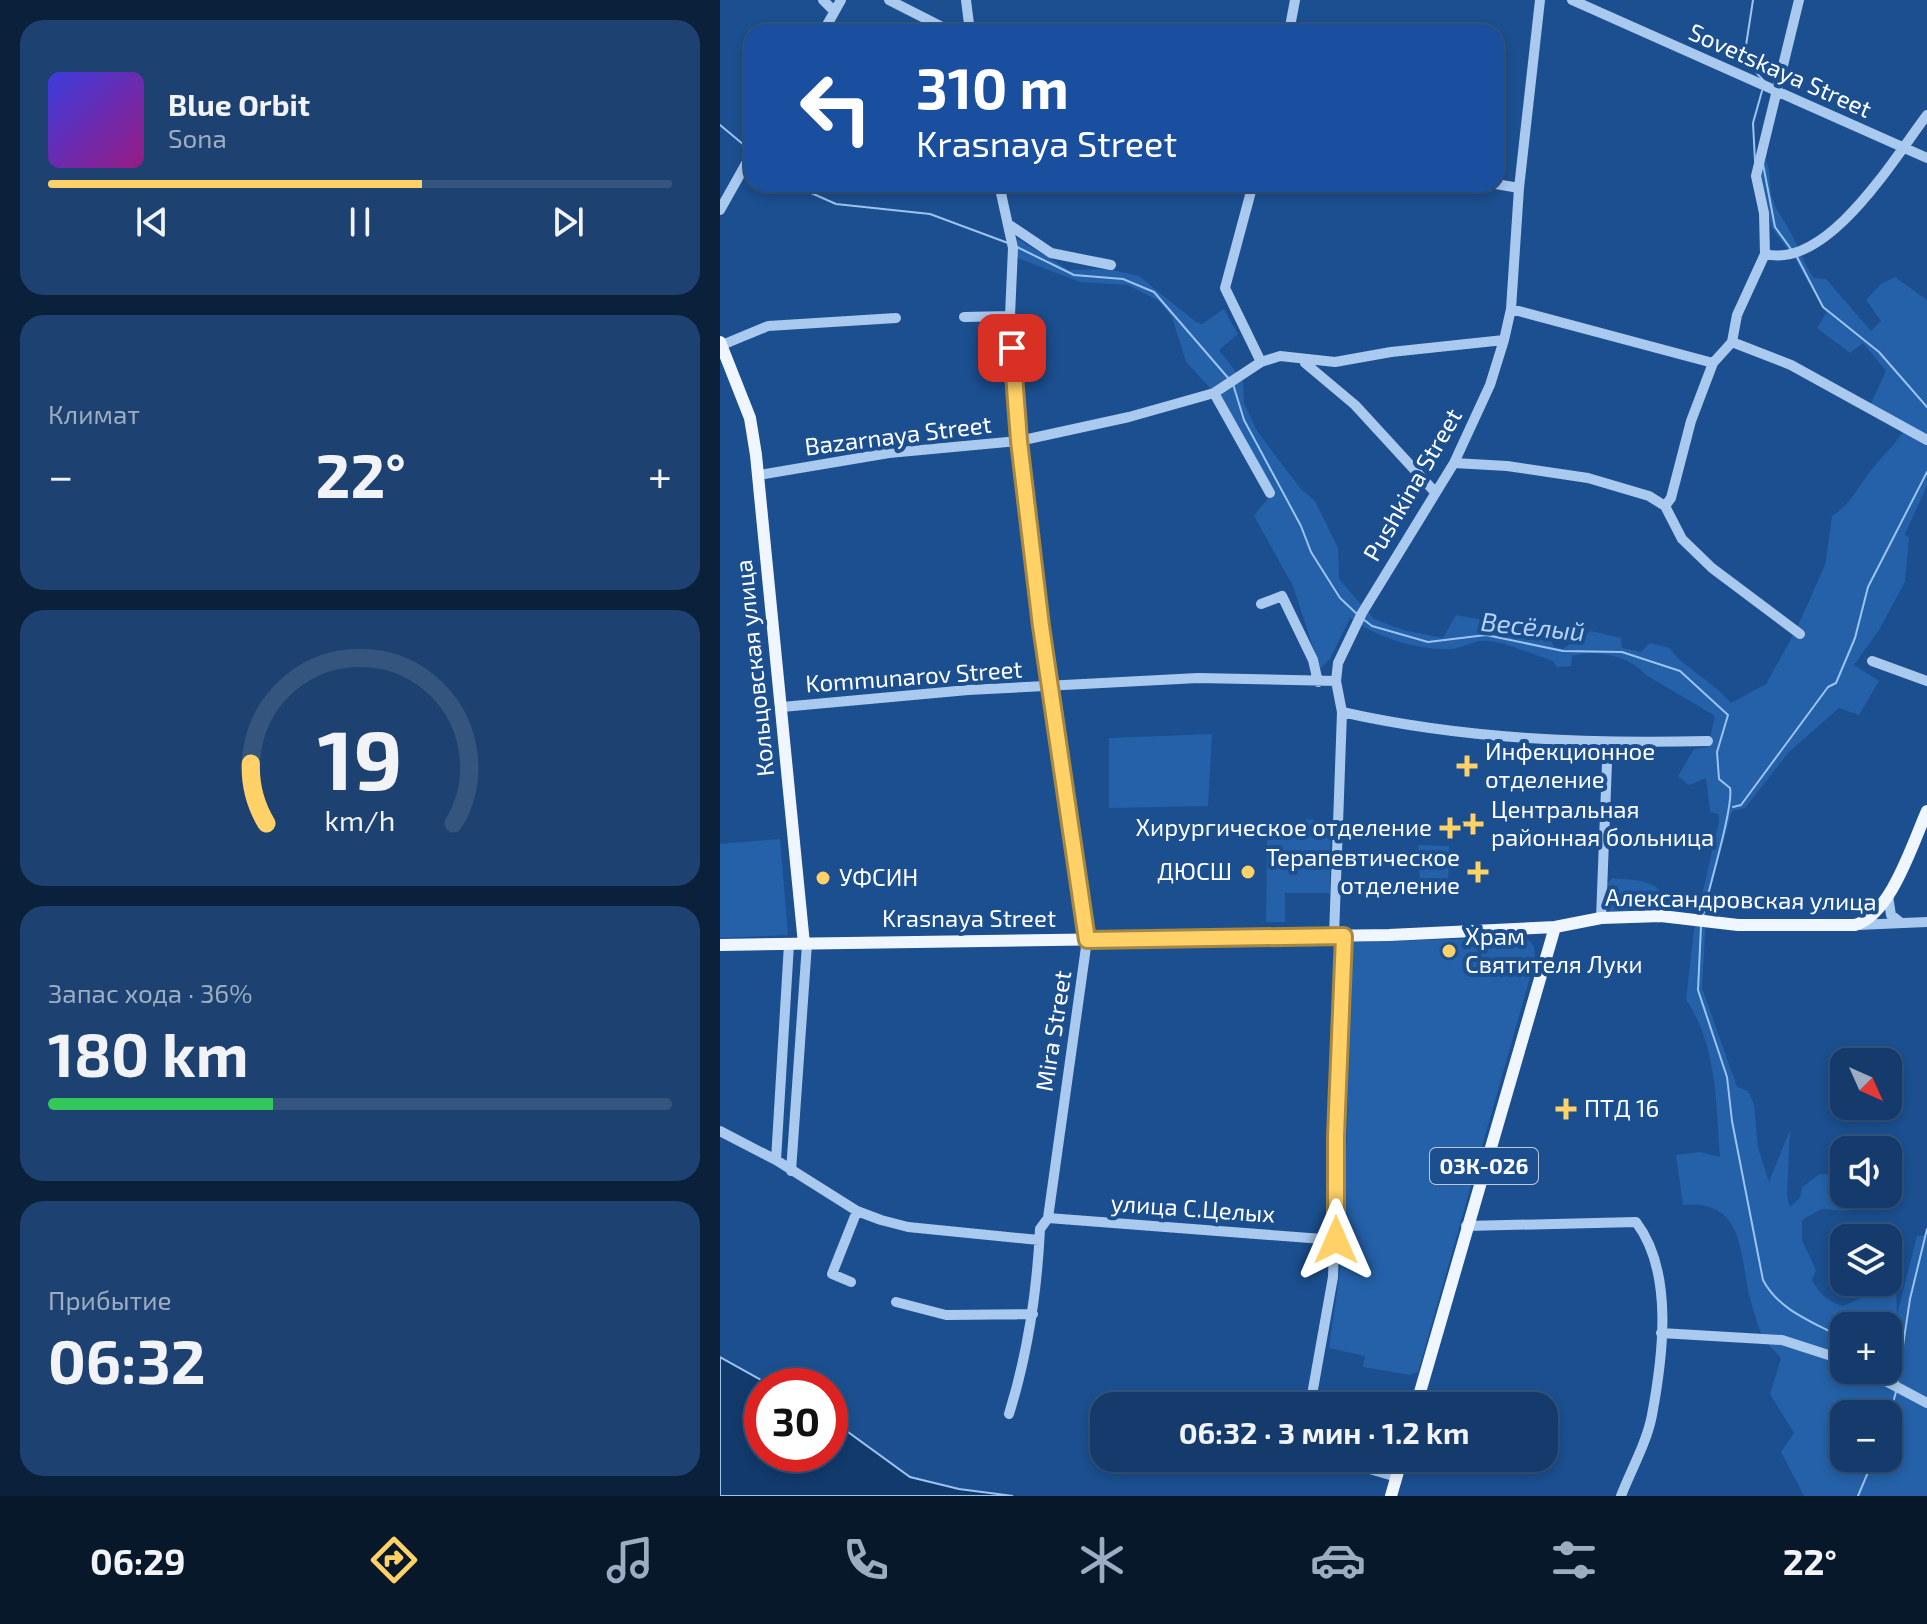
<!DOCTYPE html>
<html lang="ru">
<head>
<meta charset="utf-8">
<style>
  body { margin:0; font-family:"Exo 2",sans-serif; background:#1d4271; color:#f1f3f6; height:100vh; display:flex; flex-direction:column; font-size:30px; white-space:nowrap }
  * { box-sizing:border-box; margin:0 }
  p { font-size:26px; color:#9dadc1 }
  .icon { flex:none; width:44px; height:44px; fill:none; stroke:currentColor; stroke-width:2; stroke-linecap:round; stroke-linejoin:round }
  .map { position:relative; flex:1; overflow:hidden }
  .side { display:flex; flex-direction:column; gap:20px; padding:20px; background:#0b203b; width:720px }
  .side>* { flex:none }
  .guide { position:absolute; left:24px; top:24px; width:760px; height:168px; border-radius:24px; box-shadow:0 4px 12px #0003,0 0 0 2px #33557e; background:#1a4fa0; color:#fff; overflow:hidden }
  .needle { width:52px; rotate:135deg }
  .buttons { position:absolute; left:1110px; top:1048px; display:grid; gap:16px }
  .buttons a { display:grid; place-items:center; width:72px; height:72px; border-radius:16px; background:#143b6b; box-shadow:0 4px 12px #0003,0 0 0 2px #33557e; font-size:40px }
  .speed { position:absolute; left:24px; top:1368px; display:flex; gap:16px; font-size:40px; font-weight:700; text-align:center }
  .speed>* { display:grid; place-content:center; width:104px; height:104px; border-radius:50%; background:#143b6b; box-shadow:0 4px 12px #0003,0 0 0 2px #33557e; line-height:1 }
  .speed .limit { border:12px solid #d22; background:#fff; color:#111 }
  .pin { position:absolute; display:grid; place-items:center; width:68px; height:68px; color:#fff; margin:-34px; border-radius:16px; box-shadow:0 4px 12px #0006 }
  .me { position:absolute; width:88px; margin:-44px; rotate:0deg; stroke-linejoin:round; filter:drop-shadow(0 0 6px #0008) }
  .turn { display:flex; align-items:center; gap:28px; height:168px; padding:0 40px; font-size:36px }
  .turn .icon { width:104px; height:104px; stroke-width:2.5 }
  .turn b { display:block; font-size:56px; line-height:68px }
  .big { font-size:60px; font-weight:700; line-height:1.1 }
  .side .card { flex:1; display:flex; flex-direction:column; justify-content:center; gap:12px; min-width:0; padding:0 28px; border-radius:24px; background:#1d4271 }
  .side .dial { align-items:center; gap:0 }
  .dial svg { height:208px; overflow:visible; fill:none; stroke:#33557e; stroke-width:7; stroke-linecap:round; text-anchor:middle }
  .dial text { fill:#f1f3f6; stroke:none }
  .song { display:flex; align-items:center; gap:24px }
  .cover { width:96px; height:96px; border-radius:12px; background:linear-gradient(135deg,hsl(240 70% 55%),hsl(310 70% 35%)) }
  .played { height:8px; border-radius:4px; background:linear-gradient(90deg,#ffd166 60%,#33557e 60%) }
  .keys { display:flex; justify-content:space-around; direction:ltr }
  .heat { display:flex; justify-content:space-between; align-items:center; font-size:44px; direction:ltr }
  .charge { height:12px; border-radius:6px; background:linear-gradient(90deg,#34c759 36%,#33557e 0) }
  .trip { position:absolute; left:370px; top:1392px; width:468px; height:80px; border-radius:24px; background:#143b6b; box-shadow:0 4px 12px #0003,0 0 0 2px #33557e; font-weight:700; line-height:80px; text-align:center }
  .menu { display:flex; height:128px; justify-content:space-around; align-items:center; background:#08182b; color:#9dadc1 }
  .menu .icon { width:56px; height:56px }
  .menu .current { color:#ffd166 }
  .menu b { font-size:36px; color:#f1f3f6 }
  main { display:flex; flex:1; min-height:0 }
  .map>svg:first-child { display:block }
</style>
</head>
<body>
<main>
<section class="side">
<div class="card">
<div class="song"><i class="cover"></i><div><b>Blue Orbit</b><p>Sona</p></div></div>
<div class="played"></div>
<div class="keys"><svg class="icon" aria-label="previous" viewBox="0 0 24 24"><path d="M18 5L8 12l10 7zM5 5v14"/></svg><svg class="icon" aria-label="pause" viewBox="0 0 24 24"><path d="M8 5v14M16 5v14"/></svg><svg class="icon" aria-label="next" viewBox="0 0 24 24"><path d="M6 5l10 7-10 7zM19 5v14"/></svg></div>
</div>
<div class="card"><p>Климат</p>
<div class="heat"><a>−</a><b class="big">22°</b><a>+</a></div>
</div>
<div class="card dial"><svg viewBox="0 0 100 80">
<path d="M14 69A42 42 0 1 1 86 69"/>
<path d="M14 69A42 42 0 0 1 8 46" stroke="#ffd166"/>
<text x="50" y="56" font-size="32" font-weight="700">19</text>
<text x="50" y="72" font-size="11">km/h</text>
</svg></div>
<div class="card"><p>Запас хода · 36%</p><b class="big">180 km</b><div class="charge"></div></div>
<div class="card"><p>Прибытие</p><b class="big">06:32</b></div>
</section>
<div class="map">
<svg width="1207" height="1496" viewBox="0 0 1207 1496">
  <rect width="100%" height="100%" fill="#1b4f8f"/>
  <path fill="#2461a8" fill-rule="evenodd" d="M1041,153C1054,168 1047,183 1053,200C1058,215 1068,225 1074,239C1081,253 1085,265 1094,278L1106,279L1151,331L1161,321L1146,300L1161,284L1175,277L1207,300V486L1185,534L1189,538L1185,582L1159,630L1134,665L1159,681L1139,715L1119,708L1068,753L1025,808L1012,811L987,902L982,988L1017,1087L1028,1091L1034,1104L1038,1148L1049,1182L1070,1130L1067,1196L1070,1207L1080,1198L1082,1187L1100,1174L1124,1176V1194H1137L1128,1211L1101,1209L1082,1220V1240L1096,1270L1092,1280C1099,1293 1108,1302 1123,1306L1149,1294L1161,1282H1168L1169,1274L1176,1285L1177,1315L1197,1236L1207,1235V1496H1084L1061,1452L1074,1433L1050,1394L1061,1358C1055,1351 1044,1342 1041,1333C1037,1323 1029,1296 1027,1285C1020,1243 1018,1199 963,1205L956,1155L980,1152L1000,1157C996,1105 997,1044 966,1000L974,930L999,821L998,814L990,812L986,778L969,785L958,776L974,749L988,747L995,716L926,675C909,656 877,649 852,656L851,666L837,667L833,661C816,656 777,638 761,641C751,642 742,648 731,649C696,650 658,638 630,618L610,659L600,669L573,586L534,516L552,493L503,402L466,362L452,317L439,301L408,285L360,282L292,256L293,236L349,270L388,269L419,276L476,322L482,324L504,309L518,334L499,350L523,381L524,403L537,431L580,488L595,501L618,548L619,579L654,619L683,630L723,638L736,615L769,621L778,632L829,636L834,647L842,649L871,631L901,638L902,648L921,652L930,643L950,648C959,665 993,681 1011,703L1046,684L1076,630L1105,565L1112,516C1130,505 1136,490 1149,473C1161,457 1174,446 1185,429L1149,408L1166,371L1143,343L1130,353L1097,328L1106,313L1075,259L1052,228L1040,180ZM1124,1326H1168V1370H1124ZM1124,1414H1168V1458H1124Z
    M492,734L488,806L389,808V738Z
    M586,819L611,822L610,893H565V922H546L547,834L585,836Z
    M60,839L68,935L0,938V844Z
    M698,845L729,846L728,887L700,886Z
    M892,878C919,881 944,878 947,910L890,911L886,906V885Z
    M805,937L814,946L815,960L698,1372L690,1375L643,1367L645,1356L609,1348L623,1249L633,942Z"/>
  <path fill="#123a6d" stroke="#9cc4f0" stroke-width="2" d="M0,1357L52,1386H42V1454H110V1419L190,1477L239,1489L293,1496H0Z"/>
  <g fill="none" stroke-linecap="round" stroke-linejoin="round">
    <path stroke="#9cc4f0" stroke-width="2" d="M1033,0L1025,52L1032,68L1044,81
      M0,125L30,150
      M1035,161L1033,123L1042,91
      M1043,164L1055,227L1071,249
      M71,184L116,204L210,214L288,243
      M297,247L354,275L403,279L434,292L509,379
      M1077,257L1103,307L1159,352L1207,407
      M513,384L524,420L581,526L591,552L620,598L638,615
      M643,619L652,626L708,642L766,635L843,651L902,652L960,671L1008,715L997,752L999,779L1010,788C1014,806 988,890 983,916
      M1013,807L1021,805L1108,687L1116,683L1135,638L1148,587L1207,472
      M981,926L978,990L1007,1077L1012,1121L1043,1280C1059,1311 1094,1322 1124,1339
      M1168,1366L1179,1372L1178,1382
      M1179,1372L1190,1299L1207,1229
      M1168,1420L1176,1392
      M1138,1496L1154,1458"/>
    <path stroke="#a9c9ee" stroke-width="10" d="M103,0L114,11
      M169,0L232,32
      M246,0L250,32
      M852,0L1207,158
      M103,32L121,0
      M569,32L575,0
      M279,184L293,248L290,316L299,441L367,940L328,1218L320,1229C317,1292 308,1353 289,1414
      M533,184L505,288L541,362
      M776,184L799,188
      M0,210L32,153
      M291,226L331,253L391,265
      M1045,254C1108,270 1174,158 1207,115
      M791,309L993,363
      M244,317L290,316
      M1012,342L1071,365L1207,440
      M2,345L48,326L176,318
      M585,363L635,405L714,491
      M494,393L550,493
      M734,463L787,466L868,478L929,496L945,506L962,539L992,568L1080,634
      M39,475L169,453L299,441L409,417L494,393L541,362L560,356L615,362L671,352L784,340
      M945,506L951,498L971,421L993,363L1012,342L1017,315L1045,254L1044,213L1036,176L1079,0
      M541,604L562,596L593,660L598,682
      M1152,661L1207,681
      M62,707L248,690L478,678L616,681
      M622,712C742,739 865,744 988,741
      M1168,896L1171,915L1181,923
      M881,918L887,763L885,744
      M1137,925L1207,922
      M614,936L622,712L616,681L618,663L642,613L734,463L770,385L784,340L791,309L799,188L820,0
      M0,1131L56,1160L137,1211L161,1220L188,1227L319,1240
      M56,1160L69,944
      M71,1171L87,944
      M328,1218L616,1240
      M746,1226L916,1222C954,1272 943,1356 932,1415C927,1442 911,1470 901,1496
      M131,1282L112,1274L137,1211
      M176,1302L226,1315L313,1314
      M941,1333L1062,1340L1124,1360
      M1145,1370L1207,1403
      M590,1406L613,1277L624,936
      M612,1458L677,1477"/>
    <path stroke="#f0f6ff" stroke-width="12" d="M0,342L30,418L36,455L84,944
      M0,945L669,935L835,927L881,918L941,916L1018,925H1135C1171,914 1192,845 1207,811
      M696,1406L835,927
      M671,1496L682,1458"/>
  </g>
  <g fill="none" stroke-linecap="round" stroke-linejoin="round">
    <defs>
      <path id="route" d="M292,348L299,441L321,626L367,940L624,936L616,1136V1240"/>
    </defs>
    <use href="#route" stroke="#a68842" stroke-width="20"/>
    <use href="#route" stroke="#ffd166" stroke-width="14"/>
  </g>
  <g fill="#ffd166" stroke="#1b4f8f" stroke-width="3">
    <path d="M743 754h8v8h8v8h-8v8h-8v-8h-8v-8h8z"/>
    <path d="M749 812h8v8h8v8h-8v8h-8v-8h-8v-8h8z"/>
    <path d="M726 816h8v8h8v8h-8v8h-8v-8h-8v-8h8z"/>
    <circle cx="528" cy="872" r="8"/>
    <path d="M754 860h8v8h8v8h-8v8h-8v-8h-8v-8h8z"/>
    <circle cx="103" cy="878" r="8"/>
    <circle cx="729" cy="951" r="8"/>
    <path d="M842 1097h8v8h8v8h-8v8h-8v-8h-8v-8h8z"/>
  </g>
  <g text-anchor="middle" stroke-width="8" stroke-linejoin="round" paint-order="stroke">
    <rect fill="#1b4f8f" stroke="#bbcadd" stroke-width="2" x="710" y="1148" width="108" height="36" rx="6"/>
    <g font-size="22" font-weight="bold" fill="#fff">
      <text x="764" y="1174">03К-026</text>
    </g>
    <g font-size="24" fill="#fff" stroke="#1b4f8f">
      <text transform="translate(1060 71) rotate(24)" y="8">Sovetskaya Street</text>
      <text transform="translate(178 436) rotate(-7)" y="8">Bazarnaya Street</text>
      <text transform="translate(693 485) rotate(-60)" y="8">Pushkina Street</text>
      <text transform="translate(35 668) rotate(-96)" y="8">Кольцовская улица</text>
      <text transform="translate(194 677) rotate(-4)" y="8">Kommunarov Street</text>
      <text transform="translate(1021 900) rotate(1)" y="8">Александровская улица</text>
      <text x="249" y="927">Krasnaya Street</text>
      <text transform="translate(334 1031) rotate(-81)" y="8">Mira Street</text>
      <text transform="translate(473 1209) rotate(4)" y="8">улица С.Целых</text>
    </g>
    <g font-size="24" fill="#fff" stroke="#1b4f8f" text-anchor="start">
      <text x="765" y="760">Инфекционное<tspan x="765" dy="28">отделение</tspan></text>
      <text x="771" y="818">Центральная<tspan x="771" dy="28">районная больница</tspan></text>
      <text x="712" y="836" text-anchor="end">Хирургическое отделение</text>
      <text x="740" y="866" text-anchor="end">Терапевтическое<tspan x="740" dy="28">отделение</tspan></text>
      <text x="512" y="880" text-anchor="end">ДЮСШ</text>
      <text x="119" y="886">УФСИН</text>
      <text x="745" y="945">Храм<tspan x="745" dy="28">Святителя Луки</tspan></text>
      <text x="864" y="1117">ПТД 16</text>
    </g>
    <g font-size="26" font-style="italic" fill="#b5d3f5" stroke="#1b4f8f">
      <text transform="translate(813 627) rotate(6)" y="9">Весёлый</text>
    </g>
  </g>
</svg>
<div class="buttons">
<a><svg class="needle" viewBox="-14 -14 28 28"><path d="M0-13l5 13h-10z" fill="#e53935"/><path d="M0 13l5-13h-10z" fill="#9dadc1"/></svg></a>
<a><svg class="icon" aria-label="sound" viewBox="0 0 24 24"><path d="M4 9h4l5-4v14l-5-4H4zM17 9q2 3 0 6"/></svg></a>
<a><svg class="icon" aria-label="layers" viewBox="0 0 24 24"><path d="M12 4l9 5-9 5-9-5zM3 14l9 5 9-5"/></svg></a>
<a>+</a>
<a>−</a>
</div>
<div class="speed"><div class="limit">30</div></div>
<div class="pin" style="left:292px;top:348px;background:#d93025"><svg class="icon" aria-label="arrive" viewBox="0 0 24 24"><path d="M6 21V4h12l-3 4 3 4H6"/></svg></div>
<svg class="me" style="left:616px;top:1240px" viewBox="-20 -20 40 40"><path d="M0-17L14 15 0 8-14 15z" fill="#ffd166" stroke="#fff" stroke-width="4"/></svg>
<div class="trip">06:32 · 3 мин · 1.2 km</div>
<div class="guide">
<div class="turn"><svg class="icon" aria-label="left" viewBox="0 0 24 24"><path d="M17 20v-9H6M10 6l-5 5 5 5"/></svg><div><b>310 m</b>Krasnaya Street</div></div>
</div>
</div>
</main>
<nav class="menu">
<b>06:29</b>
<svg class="icon current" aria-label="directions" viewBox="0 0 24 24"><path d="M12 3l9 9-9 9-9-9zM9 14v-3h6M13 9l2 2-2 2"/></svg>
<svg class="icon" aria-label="music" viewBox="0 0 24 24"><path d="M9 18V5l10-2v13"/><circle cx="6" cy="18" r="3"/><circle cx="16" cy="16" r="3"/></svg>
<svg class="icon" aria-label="phone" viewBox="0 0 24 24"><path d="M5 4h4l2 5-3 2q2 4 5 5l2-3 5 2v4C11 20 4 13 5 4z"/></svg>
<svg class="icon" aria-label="climate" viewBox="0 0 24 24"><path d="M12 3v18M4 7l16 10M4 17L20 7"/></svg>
<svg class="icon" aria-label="car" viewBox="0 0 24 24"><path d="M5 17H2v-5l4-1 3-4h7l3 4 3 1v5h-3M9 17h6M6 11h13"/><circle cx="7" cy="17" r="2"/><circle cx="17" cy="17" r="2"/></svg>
<svg class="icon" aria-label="filters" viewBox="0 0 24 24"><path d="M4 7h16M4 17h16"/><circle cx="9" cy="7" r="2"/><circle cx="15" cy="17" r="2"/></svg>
<b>22°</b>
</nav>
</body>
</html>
